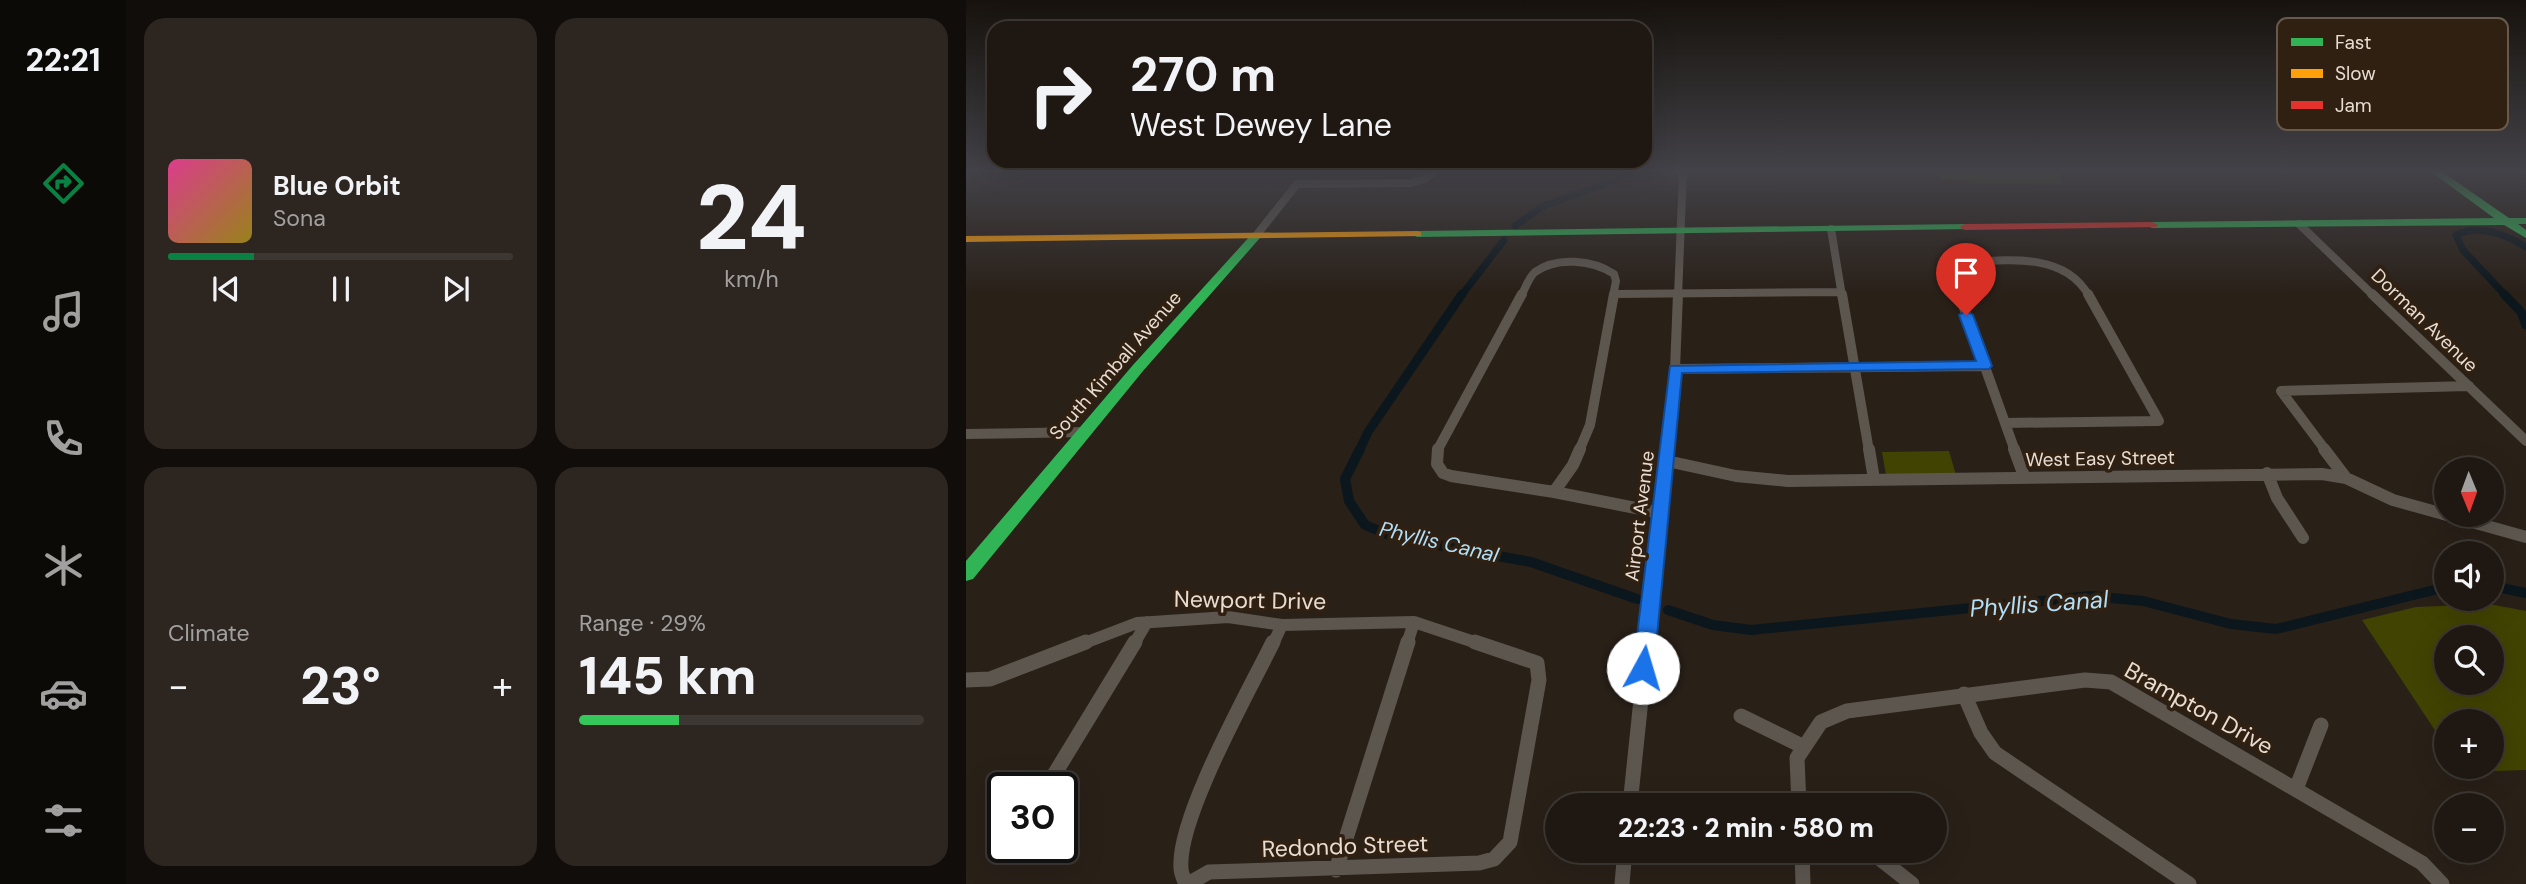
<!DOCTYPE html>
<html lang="en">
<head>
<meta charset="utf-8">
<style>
  body { margin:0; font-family:"DM Sans",sans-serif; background:#2c2520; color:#f1f3f6; height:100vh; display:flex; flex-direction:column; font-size:26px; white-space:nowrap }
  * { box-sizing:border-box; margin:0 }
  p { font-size:23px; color:#a1a09f }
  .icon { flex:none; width:38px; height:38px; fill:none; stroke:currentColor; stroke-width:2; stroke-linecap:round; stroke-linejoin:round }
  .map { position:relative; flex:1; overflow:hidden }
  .details { display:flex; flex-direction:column; gap:18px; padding:18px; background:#110d0a; width:840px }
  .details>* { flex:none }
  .banner { position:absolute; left:21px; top:21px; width:665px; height:147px; border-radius:21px; box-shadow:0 7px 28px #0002,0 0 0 2px #3c3732; background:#1f1812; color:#f1f3f6; overflow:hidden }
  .needle { width:46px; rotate:179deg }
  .controls { position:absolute; left:1468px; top:457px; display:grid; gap:14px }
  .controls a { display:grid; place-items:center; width:70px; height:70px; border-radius:50%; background:#1f1812; box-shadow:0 7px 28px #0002,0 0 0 2px #3c3732; font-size:35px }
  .speed { position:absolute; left:21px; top:772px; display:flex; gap:14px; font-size:35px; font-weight:700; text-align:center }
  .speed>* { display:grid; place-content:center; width:91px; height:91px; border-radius:50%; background:#1f1812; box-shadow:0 7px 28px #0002,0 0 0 2px #3c3732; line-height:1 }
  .speed .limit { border:4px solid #111; border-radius:10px; background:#fff; color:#111 }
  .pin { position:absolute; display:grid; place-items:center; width:60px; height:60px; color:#fff; margin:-72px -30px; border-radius:50% 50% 50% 0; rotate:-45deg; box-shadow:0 0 7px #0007 }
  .pin .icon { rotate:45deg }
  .me { position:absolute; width:77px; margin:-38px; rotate:6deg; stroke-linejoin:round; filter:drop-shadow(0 0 5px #0008) }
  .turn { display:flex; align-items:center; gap:24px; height:147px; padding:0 28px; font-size:32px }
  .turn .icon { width:91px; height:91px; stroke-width:2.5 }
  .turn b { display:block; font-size:49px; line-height:60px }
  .big { font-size:52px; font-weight:800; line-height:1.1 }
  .details .tile { flex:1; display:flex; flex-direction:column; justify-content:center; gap:10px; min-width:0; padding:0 24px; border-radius:21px; background:#2c2520 }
  .details .dial { align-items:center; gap:0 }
  .dial b { font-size:91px; line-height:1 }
  .song { display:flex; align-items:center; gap:21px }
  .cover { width:84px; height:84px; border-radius:10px; background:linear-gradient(135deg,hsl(330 70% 55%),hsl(50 70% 35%)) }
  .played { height:7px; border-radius:4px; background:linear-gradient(90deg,#0b8043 25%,#3c3732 25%) }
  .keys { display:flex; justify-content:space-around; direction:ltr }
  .heat { display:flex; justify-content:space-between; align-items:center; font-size:38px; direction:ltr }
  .charge { height:10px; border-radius:5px; background:linear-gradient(90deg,#34c759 29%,#3c3732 0) }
  .details .tiles { flex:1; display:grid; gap:18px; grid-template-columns:repeat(2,1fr) }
  .trip { position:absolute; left:579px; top:793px; width:402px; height:70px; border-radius:35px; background:#1f1812; box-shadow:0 7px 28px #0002,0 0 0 2px #3c3732; font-weight:800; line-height:70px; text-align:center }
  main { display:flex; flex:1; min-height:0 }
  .dock { display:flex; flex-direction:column; width:126px; justify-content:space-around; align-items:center; background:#0c0a07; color:#a1a09f }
  .dock .icon { width:49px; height:49px }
  .dock .selected { color:#0b8043 }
  .dock b { font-size:32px; color:#f1f3f6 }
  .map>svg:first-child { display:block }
</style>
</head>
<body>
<main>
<nav class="dock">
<b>22:21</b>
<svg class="icon selected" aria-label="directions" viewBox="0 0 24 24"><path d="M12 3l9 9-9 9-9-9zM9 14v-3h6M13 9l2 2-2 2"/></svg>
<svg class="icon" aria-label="music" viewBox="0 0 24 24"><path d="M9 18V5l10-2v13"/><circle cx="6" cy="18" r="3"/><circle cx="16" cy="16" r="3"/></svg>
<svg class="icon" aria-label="phone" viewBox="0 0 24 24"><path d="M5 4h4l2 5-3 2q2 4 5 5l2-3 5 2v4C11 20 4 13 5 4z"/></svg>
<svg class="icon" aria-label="climate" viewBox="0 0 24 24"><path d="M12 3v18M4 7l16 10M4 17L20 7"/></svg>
<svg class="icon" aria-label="car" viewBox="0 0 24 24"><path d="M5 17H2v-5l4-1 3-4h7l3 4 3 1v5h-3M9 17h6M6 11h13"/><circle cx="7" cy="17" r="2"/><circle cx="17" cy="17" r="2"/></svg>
<svg class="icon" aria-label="filters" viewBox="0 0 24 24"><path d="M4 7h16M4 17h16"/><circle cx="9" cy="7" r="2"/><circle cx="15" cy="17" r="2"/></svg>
</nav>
<section class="details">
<div class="tiles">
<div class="tile">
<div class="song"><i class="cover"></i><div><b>Blue Orbit</b><p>Sona</p></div></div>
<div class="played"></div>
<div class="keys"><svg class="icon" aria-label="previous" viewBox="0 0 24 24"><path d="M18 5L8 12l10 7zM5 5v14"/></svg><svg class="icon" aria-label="pause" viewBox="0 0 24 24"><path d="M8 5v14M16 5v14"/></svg><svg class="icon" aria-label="next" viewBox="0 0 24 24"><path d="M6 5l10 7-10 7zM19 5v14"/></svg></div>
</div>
<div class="tile dial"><b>24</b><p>km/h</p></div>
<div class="tile"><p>Climate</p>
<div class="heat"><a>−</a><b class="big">23°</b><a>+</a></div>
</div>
<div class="tile"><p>Range · 29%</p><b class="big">145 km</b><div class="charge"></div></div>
</div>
</section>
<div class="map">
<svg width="1560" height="884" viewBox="0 0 1560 884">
  <rect width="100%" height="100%" fill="#292018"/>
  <path fill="#414303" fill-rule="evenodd" d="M971,171H1089L1098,184H1010L1000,180L975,179Z
    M983,451L990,475H920L916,452Z
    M1523,604L1560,611V770L1497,772L1494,767L1526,766V721H1480V747L1396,620L1450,607ZM1480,637H1526V682H1480Z"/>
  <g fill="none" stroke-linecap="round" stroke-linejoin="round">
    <path stroke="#0b171d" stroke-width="7" d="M549,226L577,206L676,171
      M495,296L538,240
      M1540,296L1497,250L1490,235C1513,224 1539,234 1560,247"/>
    <path stroke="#0b171d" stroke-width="9" d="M1538,294L1555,312L1560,325
      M393,451L402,432L496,294"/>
    <path stroke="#0b171d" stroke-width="10" d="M394,449L379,479L383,501L399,525L428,537L565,562L671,599
      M1526,586L1560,593
      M702,610L747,625L785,630L1125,596L1177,601L1265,624L1310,629L1480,587"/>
    <path stroke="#5c564f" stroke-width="8" d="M1333,224L1408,296
      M865,229L876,296
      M289,237L331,184L445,183L458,179L469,171
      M648,294L875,292
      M555,296C559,289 563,277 569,272C591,256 627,260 648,274L650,281L647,296
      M712,296L717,171
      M993,296L982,264C1028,262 1096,247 1123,296"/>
    <path stroke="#5c564f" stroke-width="10" d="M876,294L903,451
      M993,294L1039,423
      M1406,294L1560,441
      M709,369L1018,366
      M1039,423L1049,451
      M1039,423L1193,421L1122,294
      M0,434L119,432
      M471,451L556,294
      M613,451L624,425L648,294
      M701,451L709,369L712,294
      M1360,451L1315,391L1503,386"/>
    <path stroke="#5c564f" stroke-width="12" d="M472,449L471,464L477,473L485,476L588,492
      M903,449L908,479
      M1048,449L1058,476
      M1358,449L1380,478
      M701,461L770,476L822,481L1356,474L1380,478L1427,500L1560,537
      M1301,473L1311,498L1337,538
      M588,492L695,513
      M588,492L607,465L614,449
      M116,644L171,623L262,617L316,625L448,622L514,644
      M168,644L181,622
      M307,644L316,625
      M441,644L448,622
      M681,644L701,449"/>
    <path stroke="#5c564f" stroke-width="15" d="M0,680L24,679L120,642
      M998,694L1015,733L1029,753L1223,884
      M775,716L838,747
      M80,788L169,642
      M1330,789L1355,725
      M664,805L681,642
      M833,805L831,758L855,722L881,711L1119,680L1145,682L1456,863L1476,884
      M836,850L837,884
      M903,850L946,884
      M370,870L442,642
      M220,884C218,879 215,874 215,868C211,818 283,691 307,642
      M222,884L243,872L513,863L528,859L544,842L573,680L571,663L509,642
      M656,884L659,850"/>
    <path fill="#30b455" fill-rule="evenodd" d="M1464,171H1475L1543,218H1560V224H1552L1560,230V238L1538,225L1186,228L1180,225L1186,222L1528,218Z
      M999,224L1005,227L1003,229L451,237L445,234L451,231Z
      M289,234L295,237L293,239L177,371L7,579L0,581V561L167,365L285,235Z"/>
    <path fill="#ff9f0a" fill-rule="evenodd" d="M451,231L455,232V236L0,242V236Z"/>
    <path fill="#e5322d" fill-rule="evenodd" d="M1186,222L1192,225L1190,227L999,230L993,227L999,224Z"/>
  </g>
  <linearGradient id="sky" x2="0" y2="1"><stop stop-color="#17120d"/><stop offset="0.58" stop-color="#434248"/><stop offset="1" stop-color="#434248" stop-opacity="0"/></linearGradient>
  <rect width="1560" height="294" fill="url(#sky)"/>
  <path fill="#1a73e8" stroke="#114b97" stroke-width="2" d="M1000,311L1007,315L1026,366L1023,369L716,373L688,668L685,674L677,677L670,674L667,668L704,366L1010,361L993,315Z"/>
  <g text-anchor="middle" stroke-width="7" stroke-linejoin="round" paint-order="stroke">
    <g font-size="19" fill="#e8ddd3" stroke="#302011">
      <text transform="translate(1459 320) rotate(44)" y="7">Dorman Avenue</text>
      <text transform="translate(149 365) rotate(-49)" y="7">South Kimball Avenue</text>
      <text transform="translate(1134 458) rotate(-1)" y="7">West Easy Street</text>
      <text transform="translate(673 516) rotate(-83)" y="7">Airport Avenue</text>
    </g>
    <g font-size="21" font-style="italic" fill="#b1dffa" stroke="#302011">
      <text transform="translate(473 542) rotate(13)" y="7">Phyllis Canal</text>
    </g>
    <g font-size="23" fill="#e8ddd3" stroke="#302011">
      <text transform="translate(284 600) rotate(1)" y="8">Newport Drive</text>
      <text transform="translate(1233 708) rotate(29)" y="8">Brampton Drive</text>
      <text transform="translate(379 846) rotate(-2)" y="8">Redondo Street</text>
    </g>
    <g font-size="24" font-style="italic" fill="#b1dffa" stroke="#302011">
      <text transform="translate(1073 604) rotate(-4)" y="8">Phyllis Canal</text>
    </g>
  </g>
  <rect x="1311" y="18" width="231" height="112" rx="10" fill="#302011" stroke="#67594b" stroke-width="2"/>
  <rect x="1325" y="38" width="32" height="8" fill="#30b455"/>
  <rect x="1325" y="69" width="32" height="9" fill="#ff9f0a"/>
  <rect x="1325" y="101" width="32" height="8" fill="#e5322d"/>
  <g font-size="19" fill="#e8ddd3">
    <text x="1369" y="49">Fast</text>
    <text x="1369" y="80">Slow</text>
    <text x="1369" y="112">Jam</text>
  </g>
</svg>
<div class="controls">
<a><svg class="needle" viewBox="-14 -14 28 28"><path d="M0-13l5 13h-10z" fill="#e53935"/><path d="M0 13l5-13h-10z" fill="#a1a09f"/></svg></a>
<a><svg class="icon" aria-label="sound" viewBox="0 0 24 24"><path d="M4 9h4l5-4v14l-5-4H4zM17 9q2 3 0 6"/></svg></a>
<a><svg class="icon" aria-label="search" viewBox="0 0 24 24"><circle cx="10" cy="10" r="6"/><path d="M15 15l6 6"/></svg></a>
<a>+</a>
<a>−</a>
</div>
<div class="speed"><div class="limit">30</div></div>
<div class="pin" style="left:1000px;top:315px;background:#d93025"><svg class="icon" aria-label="arrive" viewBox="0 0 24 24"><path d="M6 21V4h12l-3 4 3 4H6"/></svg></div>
<svg class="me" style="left:677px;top:668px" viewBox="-20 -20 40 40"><circle r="19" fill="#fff"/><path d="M0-13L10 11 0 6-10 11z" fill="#1a73e8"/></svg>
<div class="trip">22:23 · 2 min · 580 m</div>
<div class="banner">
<div class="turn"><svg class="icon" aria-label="right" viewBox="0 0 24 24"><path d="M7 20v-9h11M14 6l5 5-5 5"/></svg><div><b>270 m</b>West Dewey Lane</div></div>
</div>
</div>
</main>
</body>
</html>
